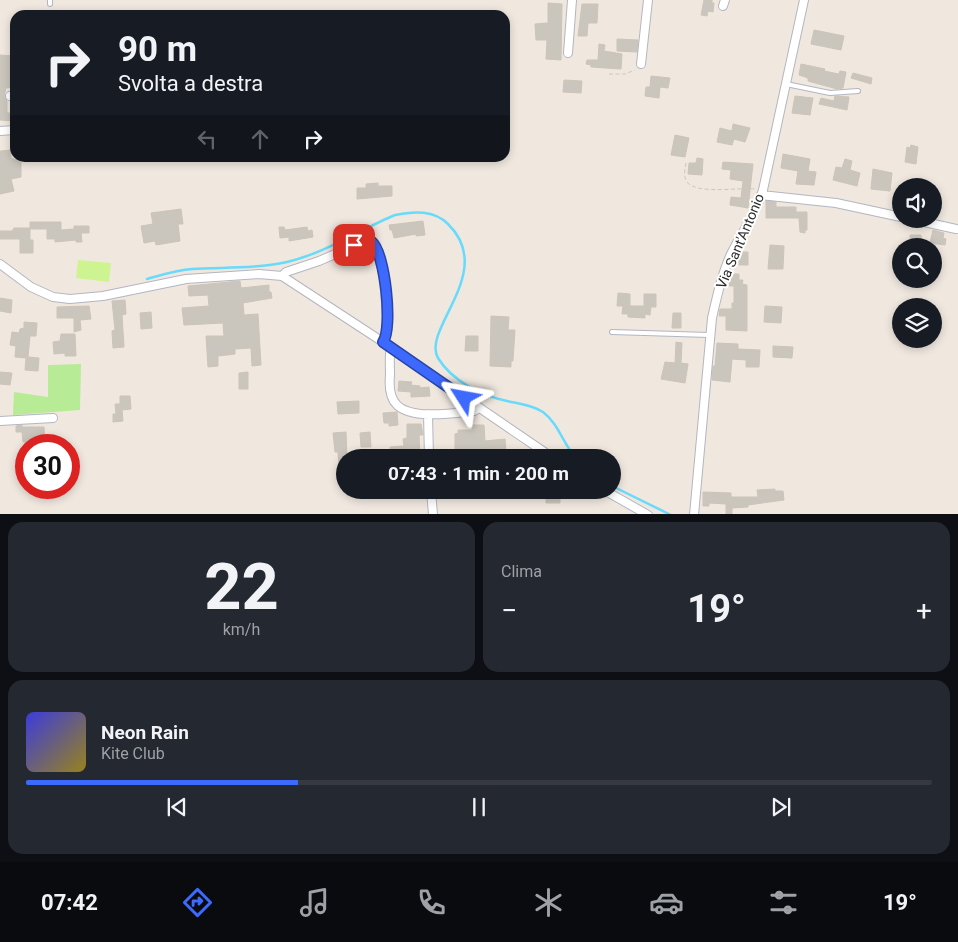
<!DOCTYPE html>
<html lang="it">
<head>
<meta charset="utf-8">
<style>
  body { margin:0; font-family:Roboto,sans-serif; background:#242831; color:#f1f3f6; height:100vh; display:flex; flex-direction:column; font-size:19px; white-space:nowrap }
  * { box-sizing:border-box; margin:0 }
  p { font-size:16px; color:#9ea1a6 }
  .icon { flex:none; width:28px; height:28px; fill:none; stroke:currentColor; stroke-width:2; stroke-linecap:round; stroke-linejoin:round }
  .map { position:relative; height:514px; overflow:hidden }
  .sheet { display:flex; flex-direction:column; gap:8px; padding:8px; background:#0d0f14; flex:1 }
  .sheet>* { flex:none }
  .top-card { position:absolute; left:10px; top:10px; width:500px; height:152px; border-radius:15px; box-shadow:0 2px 8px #0003; background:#171b24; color:#f1f3f6; overflow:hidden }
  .fabs { position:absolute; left:892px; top:178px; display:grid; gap:10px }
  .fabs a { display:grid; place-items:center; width:50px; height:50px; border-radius:50%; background:#171b24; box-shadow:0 2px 8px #0003; font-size:25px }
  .speed { position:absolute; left:15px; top:434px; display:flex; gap:10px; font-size:25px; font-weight:700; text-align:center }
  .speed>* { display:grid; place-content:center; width:65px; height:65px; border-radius:50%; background:#171b24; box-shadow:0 2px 8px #0003; line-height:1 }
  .speed .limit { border:8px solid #d22; background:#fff; color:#111 }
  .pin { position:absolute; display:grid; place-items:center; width:42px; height:42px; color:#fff; margin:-21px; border-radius:10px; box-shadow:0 2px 8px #0006 }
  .me { position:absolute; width:55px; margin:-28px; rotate:304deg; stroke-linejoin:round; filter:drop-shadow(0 0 4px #0008) }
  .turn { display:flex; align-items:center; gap:18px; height:105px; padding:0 25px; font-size:22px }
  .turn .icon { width:65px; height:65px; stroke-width:2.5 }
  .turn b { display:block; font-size:35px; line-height:42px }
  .lanes { display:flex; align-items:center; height:48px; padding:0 25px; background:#0003; justify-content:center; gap:25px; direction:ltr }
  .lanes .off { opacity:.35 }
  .big { font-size:38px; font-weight:700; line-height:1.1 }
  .sheet .widget { flex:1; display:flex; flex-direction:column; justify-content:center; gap:8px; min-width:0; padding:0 18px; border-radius:15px; background:#242831 }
  .sheet .dial { align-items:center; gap:0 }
  .dial b { font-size:65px; line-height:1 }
  .song { display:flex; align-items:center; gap:15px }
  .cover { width:60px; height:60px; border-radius:8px; background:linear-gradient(135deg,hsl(240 70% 55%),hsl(50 70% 35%)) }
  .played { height:5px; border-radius:2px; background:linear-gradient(90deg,#3d69ff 30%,#363941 30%) }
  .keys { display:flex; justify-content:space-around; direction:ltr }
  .heat { display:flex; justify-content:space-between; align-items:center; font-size:28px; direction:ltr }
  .sheet .tiles { flex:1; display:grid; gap:8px; grid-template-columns:1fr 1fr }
  .widget:last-child { grid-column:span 2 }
  .trip { position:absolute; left:336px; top:449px; width:285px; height:50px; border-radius:25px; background:#171b24; box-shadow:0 2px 8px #0003; font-weight:700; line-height:50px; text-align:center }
  .tab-bar { display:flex; height:80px; justify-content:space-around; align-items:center; background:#090b0e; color:#9ea1a6 }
  .tab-bar .icon { width:35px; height:35px }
  .tab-bar .on { color:#3d69ff }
  .tab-bar b { font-size:22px; color:#f1f3f6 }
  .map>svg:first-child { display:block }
</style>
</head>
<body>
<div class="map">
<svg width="958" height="515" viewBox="0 0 958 515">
  <rect width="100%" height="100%" fill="#f0e8df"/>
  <path fill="#b7eb96" d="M81,364L80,410L13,415L14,392L48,397V365Z"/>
  <path fill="#cef491" d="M78,260L111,263L109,282L76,278Z"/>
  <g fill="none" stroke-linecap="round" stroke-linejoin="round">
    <path stroke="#68dafc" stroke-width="2.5" d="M147,279C162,275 176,270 192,269C224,267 255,269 287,262C325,253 359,230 395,215C414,211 434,210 448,224C497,272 421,329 438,358C452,381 482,396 507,401C520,404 532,405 543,412C559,424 563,444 576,458
      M612,486L671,515"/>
  </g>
  <path fill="#cbc6bd" stroke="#ccc4b8" d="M704,0H712V3H714L713,12L708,11L707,16L701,15Z
    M548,3L562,4L561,60L546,59L547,40H536L535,24L548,23Z
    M582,4H598L597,23H588L587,36H578Z
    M814,30L844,36L841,50L811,44Z
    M617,39L638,40L637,52L617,51Z
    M599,44L605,45L604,51L622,54L621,69L591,67V65L586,64L587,60H598Z
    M0,55L15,56V67H13V87L6,88L4,96L7,101V113H15V121L0,120Z
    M801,64L825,69L824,71L839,74L840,71L846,72L843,88L837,89L808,81V78L799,75Z
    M853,73L872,78L871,84L851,78Z
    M651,76L670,78L668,88L660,87L659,98L645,96L646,87H650Z
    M564,80L582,81L581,93L563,92Z
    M795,96L813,98L810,115L792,113Z
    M835,96L849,97L847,110L819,104L821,98L834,101Z
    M733,124L750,128L745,142L734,139L732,145L717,142L720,128L732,131Z
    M675,135L689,138L685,157L671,155Z
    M911,145L918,147L916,164L905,162L907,147L910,148Z
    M11,150V158L21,162V177L11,179L14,191L0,194V151Z
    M783,154L810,159L808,171L816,172L814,185L796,184L798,171L781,168Z
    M697,158L703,159L702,175L688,174L689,163H696Z
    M845,159L852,161L850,170L860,173L857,186L833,180L836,167L842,168Z
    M723,162L753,164L748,208L730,205L731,197L741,198L743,181L730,179L731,170L722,169Z
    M873,169L892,173L890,191L871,189Z
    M378,183V186H392V196L357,199V188H366V184Z
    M766,201L776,202V207H796V212H807V230H805V233L800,232L799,218H766Z
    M181,209L183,224H178L180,241L156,245L155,241L144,243L141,226L153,224L151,213Z
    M423,221L425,235L416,236V234L394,238L392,230H390L389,225Z
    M30,222H61V230L74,229V226H89V233H81L82,242H76V240L55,242V239H47V229H30Z
    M279,227H284L285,230L307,227L308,231L312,230L313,237L289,241V237L280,238Z
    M14,228H30V240H33V253H20V239H0V231H12Z
    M933,230L944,233L943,238L946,239L945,245L930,243Z
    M910,235H921V246H910Z
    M770,245L784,246L783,269H768Z
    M739,252H748V265H739V261H734Z
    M731,274H739V280H743L742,284L747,285V331L726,330V316H719L720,309H732V303H734V286H729Z
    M240,281L241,288L269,285V292H271L272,298L243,303L244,315L258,314L261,365L252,366L251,348L235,349V354L218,356V366L208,367L206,336H224L223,323L184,325L182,308L209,306L208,295L189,296L188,286Z
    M618,293L630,294V306H644V294H656V307H651L650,315L645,314V318L628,317V314H622L623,306H617Z
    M0,298L12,300L11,313L0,311Z
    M125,300L126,314L122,315L124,347L113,348L112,331L115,330L112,301Z
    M89,306L91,319L80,320L81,330L74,332V318H57V307Z
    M765,306L782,307L781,323L764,322Z
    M151,312L152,328L141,329L140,313Z
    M673,313H681V328H672Z
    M491,316L509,317L508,330H515L513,361H511V367L490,366Z
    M24,322L37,323L36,336H30L28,357L39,358L38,371L25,370L26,358L15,357L16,346L10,345L12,332L19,333L20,329L24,328Z
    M61,334H75L76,356H65V353L54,354L53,342L60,341Z
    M466,336H478V351H465Z
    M676,342L682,343L681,363L688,364L685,383L661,379L665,362L675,363Z
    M717,343L738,344V349L760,350L759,367H746V360L732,359L730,382L712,380L713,366H715Z
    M773,346L793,347L792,358L773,357Z
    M0,372L12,373L10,385L0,384Z
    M248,372V389H239V373Z
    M399,381L412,382L411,385L420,386V388L429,387L430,396L411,397V392L398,391Z
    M120,396H130L131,409L122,410L123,421L113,422V414H116L115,404H120Z
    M359,401V413L338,414L337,402Z
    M397,412L398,425L389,426V423H384L383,413Z
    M407,424H421L423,435H419L420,458H391L390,447L404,446L403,439L407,438Z
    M22,425V427H44L45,443L23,442L22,432H16V426Z
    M472,425H484L485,441L505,439L506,452L499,453V458H489V452L466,454L467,458H453L452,451H455V434L458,433V430H472Z
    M346,432L347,458H345V466L339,467L338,452H335L333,433Z
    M370,432L371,447H361L360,433Z
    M775,489V491H783L784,500L748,505V507L732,508V515H726V504L709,503V506H703V492L731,493V497H758L757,490Z
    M546,490H560V503H546Z"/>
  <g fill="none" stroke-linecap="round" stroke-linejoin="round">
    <defs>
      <path id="service" d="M50,4V0
        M786,84L830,93L858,91
        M612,332L709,335"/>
      <path id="minor" d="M723,6L725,0
        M568,53L572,0
        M641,64L648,0
        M10,96H15
        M0,131L15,130
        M761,195L836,203L901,217
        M911,219L956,229
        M0,264L31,287L53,297L70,299L103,296L186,279L259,274L282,276L383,342L553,458
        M282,276L286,272L319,261L363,242L374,244C384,259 394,327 383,342
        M391,347C389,356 390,366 390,375C389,385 389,397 397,405C412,420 455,413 474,411L479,408
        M428,414L429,458
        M0,421L53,418
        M431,490L433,515
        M604,490L648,515
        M694,515L712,318C717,296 722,273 732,252C743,231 756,213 763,190L804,0"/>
    </defs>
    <use href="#service" stroke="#b3b6c2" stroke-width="6"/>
    <use href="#minor" stroke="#b3b6c2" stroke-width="10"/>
    <path stroke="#c8c8c8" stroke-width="1" stroke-dasharray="4 2.5" stroke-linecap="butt" d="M609,74H625L635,70
      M686,163C685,169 683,176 687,182C697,195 740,187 755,189"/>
    <use href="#service" stroke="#fff" stroke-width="4"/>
    <use href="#minor" stroke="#fff" stroke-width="8"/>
  </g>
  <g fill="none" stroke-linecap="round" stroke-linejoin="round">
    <defs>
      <path id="route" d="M354,245L363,242H372C385,253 393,328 383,342L464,398"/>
    </defs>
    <use href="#route" stroke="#2844a6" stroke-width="12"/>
    <use href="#route" stroke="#3d69ff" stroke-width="9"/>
  </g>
  <g text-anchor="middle" stroke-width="4" stroke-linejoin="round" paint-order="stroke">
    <g font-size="14" fill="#2d2d2d" stroke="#fff">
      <text transform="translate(740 241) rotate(-67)" y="5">Via Sant'Antonio</text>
    </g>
  </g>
</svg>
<div class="fabs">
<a><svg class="icon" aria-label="sound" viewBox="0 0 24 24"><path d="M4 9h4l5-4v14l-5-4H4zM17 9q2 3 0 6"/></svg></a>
<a><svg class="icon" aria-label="search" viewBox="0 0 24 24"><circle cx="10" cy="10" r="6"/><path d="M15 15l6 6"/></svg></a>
<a><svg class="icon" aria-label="layers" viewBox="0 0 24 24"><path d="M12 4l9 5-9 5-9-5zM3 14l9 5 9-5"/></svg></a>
</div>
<div class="speed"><div class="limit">30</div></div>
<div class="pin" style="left:354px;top:245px;background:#d93025"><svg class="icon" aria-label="arrive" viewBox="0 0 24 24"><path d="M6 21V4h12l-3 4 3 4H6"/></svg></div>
<svg class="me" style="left:464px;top:398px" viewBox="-20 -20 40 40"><path d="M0-17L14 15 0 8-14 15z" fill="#3d69ff" stroke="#fff" stroke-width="4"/></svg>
<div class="trip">07:43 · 1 min · 200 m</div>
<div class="top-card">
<div class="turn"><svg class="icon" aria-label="right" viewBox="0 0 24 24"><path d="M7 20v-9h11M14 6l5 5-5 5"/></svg><div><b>90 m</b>Svolta a destra</div></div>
<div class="lanes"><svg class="icon off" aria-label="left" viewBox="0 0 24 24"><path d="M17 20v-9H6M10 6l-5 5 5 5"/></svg><svg class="icon off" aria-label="ahead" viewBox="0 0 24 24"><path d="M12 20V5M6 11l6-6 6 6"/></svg><svg class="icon" aria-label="right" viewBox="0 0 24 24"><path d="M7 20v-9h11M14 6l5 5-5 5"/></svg></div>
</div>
</div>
<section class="sheet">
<div class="tiles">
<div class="widget dial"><b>22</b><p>km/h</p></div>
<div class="widget"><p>Clima</p>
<div class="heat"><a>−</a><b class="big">19°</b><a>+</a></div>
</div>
<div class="widget">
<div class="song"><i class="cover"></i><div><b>Neon Rain</b><p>Kite Club</p></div></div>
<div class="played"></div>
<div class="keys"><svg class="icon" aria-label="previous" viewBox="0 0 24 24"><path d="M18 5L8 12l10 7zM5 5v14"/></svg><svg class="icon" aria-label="pause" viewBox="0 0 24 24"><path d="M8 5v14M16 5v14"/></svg><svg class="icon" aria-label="next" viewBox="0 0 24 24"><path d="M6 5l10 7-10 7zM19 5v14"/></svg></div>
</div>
</div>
</section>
<nav class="tab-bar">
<b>07:42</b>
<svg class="icon on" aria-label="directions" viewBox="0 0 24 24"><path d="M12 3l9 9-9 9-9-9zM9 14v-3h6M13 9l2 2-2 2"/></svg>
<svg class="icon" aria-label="music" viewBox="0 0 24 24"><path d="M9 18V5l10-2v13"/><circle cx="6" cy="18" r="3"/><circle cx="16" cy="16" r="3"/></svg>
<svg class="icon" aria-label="phone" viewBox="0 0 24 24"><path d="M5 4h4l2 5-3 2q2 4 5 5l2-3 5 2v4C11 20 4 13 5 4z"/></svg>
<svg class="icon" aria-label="climate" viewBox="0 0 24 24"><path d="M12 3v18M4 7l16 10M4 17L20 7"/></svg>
<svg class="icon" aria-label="car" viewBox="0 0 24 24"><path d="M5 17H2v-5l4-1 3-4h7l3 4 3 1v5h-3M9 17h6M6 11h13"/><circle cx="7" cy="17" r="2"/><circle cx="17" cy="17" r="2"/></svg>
<svg class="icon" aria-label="filters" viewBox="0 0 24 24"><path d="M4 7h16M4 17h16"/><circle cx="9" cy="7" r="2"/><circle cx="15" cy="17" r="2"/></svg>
<b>19°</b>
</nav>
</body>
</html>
